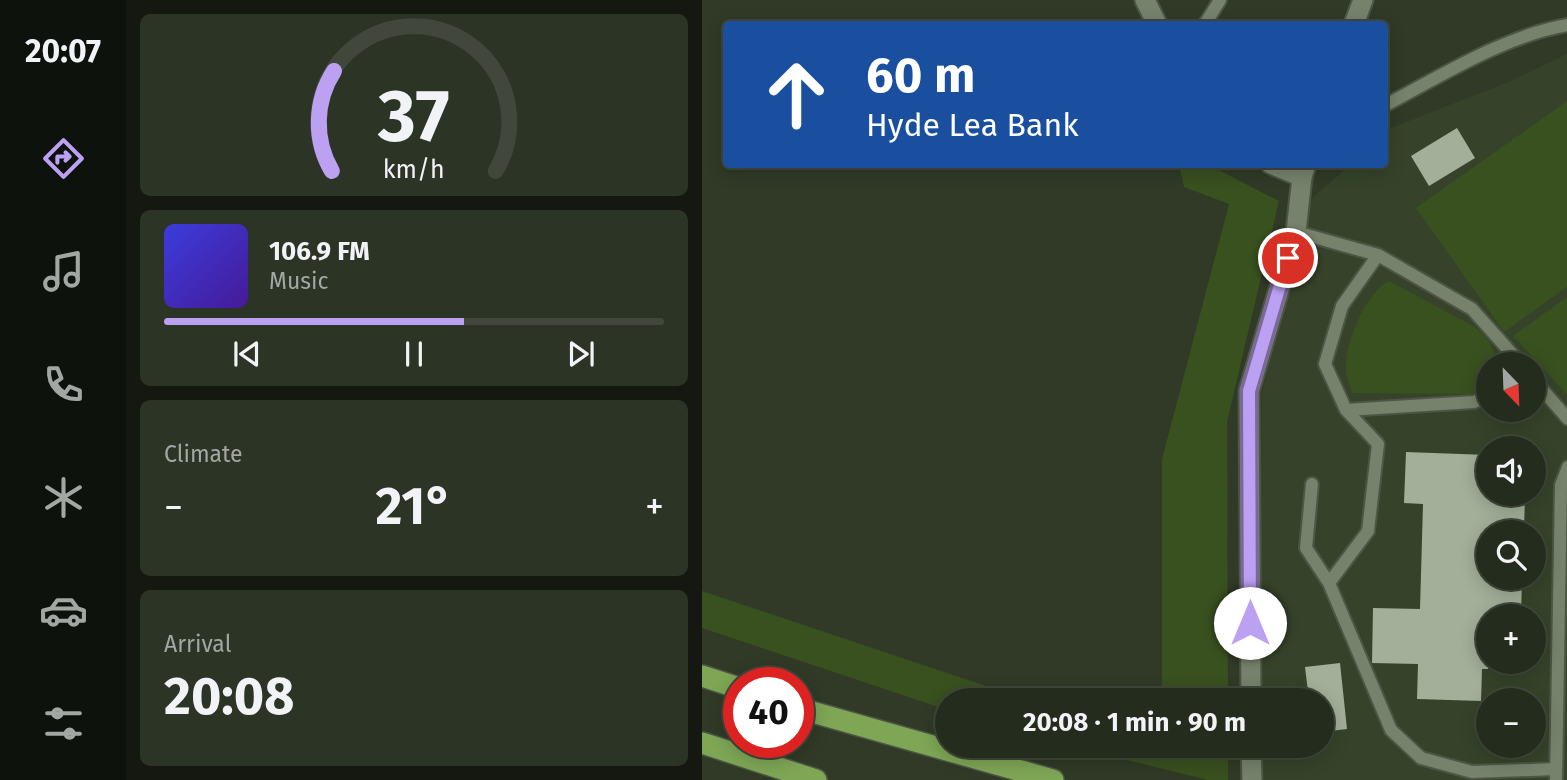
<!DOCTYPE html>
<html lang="en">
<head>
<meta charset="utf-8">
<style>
  body { margin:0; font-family:"Fira Sans",sans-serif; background:#2c3426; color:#f1f3f6; height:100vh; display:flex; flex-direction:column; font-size:26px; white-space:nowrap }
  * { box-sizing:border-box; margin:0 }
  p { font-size:23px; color:#a3a7a4 }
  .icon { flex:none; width:38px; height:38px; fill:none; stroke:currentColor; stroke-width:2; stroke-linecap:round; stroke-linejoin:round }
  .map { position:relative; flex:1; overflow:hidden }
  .sheet { display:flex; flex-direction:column; gap:14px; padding:14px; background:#141810; width:576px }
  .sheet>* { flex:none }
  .guide { position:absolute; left:21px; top:21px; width:665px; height:147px; border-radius:7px; box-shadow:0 4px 18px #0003,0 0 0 2px #41483b; background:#1a4fa0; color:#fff; overflow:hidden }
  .needle { width:46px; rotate:157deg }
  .controls { position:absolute; left:774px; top:352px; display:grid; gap:14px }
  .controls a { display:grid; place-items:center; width:70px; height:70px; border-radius:50%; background:#242c1d; box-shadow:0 4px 18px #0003,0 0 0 2px #41483b; font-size:35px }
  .speed { position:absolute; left:21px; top:667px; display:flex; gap:14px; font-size:35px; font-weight:700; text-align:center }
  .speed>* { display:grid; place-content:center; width:91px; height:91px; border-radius:50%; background:#242c1d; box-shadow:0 4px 18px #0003,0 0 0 2px #41483b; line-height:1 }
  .speed .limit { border:10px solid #d22; background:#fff; color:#111 }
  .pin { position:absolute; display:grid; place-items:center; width:60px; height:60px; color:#fff; margin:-30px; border:4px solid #fff; border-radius:50%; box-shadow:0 2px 7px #0007 }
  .me { position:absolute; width:77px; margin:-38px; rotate:0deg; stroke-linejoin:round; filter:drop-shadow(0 0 5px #0008) }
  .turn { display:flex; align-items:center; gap:24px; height:147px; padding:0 28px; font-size:32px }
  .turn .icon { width:91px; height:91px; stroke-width:2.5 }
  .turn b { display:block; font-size:49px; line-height:60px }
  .big { font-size:52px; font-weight:700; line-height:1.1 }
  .sheet .card { flex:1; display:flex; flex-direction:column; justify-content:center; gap:10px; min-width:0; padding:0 24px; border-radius:10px; background:#2c3426 }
  .sheet .dial { align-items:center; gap:0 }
  .dial svg { height:182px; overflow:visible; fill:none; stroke:#41483b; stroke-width:7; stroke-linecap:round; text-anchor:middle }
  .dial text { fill:#f1f3f6; stroke:none }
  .song { display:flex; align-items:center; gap:21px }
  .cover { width:84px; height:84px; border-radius:10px; background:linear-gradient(135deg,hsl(240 70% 55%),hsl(260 70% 35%)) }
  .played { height:7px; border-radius:4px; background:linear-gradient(90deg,#bca0f2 60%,#41483b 60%) }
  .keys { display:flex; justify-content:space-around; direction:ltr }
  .heat { display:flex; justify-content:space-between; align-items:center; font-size:38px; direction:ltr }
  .trip { position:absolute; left:233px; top:688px; width:399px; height:70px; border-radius:35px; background:#242c1d; box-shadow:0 4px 18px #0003,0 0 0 2px #41483b; font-weight:700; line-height:70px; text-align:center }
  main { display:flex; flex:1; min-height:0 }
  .menu { display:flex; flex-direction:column; width:126px; justify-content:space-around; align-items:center; background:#0e120c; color:#a3a7a4 }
  .menu .icon { width:49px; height:49px }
  .menu .on { color:#bca0f2 }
  .menu b { font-size:32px; color:#f1f3f6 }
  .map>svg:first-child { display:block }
</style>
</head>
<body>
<main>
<nav class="menu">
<b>20:07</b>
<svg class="icon on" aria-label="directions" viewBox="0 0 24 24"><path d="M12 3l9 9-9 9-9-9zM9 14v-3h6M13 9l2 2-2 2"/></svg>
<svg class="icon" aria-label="music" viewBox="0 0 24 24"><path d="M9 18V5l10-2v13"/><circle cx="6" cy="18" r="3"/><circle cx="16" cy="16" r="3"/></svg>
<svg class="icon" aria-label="phone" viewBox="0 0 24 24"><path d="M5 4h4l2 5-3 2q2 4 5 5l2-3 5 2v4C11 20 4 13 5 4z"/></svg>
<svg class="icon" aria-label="climate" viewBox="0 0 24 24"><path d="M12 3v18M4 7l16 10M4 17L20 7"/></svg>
<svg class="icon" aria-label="car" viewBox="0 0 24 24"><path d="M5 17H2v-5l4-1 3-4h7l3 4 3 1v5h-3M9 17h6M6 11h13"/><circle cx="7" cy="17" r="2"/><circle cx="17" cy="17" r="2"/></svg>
<svg class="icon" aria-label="filters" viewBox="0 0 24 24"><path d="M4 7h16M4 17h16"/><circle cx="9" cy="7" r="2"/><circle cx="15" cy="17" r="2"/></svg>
</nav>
<section class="sheet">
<div class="card dial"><svg viewBox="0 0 100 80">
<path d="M14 69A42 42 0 1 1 86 69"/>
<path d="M14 69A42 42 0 0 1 15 25" stroke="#bca0f2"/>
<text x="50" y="56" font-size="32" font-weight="700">37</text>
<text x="50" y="72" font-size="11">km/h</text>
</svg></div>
<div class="card">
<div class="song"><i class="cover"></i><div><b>106.9 FM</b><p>Music</p></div></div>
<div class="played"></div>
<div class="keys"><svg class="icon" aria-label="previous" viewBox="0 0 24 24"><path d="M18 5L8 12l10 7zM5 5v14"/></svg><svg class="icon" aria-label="pause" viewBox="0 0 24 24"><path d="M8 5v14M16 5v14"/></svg><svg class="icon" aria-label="next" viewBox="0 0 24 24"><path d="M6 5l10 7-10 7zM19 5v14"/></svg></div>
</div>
<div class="card"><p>Climate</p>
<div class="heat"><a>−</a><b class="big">21°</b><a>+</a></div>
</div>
<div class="card"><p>Arrival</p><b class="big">20:08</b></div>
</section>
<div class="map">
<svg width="866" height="780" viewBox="0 0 866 780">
  <rect width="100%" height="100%" fill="#303a27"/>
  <path fill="#36432a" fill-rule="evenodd" d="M865,54V780H555L556,746H620V700H556L560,392L608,200L648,165L682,164L683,134L689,128L806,82ZM786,364H831V410H786ZM786,448H831V494H786ZM786,532H831V578H786ZM786,616H831V662H786ZM786,700H831V746H786Z"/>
  <path fill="#39501f" d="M865,101V287L802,332L714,208Z
    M509,166L577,201L525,422L526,700H460V459L527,204L482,187L478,169Z
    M687,281L773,327C786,338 794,347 793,364H786L784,388L773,394L650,393C648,386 645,379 644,372C641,347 664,291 687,281Z
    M865,297V395L811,336Z
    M0,591L326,700H245V710L0,628Z
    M368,746H526V780H506Z"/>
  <path fill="#a3af99" d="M755,128L773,158L727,186L709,156Z
    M704,452L786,455V494H823L822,532H786V578H820L819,616H786V669H780L779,701L715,699L716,664L670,663L671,608L718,609L721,504L702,503Z
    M638,663L645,729L620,732V700H607L603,667Z"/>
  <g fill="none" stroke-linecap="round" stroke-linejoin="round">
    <defs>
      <path id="service" d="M503,24L518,0
        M682,106C737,77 804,35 866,25
        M594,232L676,255L770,309L819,364
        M676,255L640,306L623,364L644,410L772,402L786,396
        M831,379L866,419
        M644,410L676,444L666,531L627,583L689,730L719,758L770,772L854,769
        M610,484L604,548L627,583
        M854,780L859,485L866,467"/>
      <path id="minor" d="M443,0L455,24
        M569,164L600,177"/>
      <path id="tertiary" d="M652,24L661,0
        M549,700L547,391L594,232L600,177L604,164
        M549,746L550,780"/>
      <path id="motorway" d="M0,676L37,688
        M96,708L351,780
        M0,743L114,780"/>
    </defs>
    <use href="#service" stroke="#4d5545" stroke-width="16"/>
    <use href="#minor" stroke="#4d5545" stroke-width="23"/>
    <use href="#tertiary" stroke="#4d5545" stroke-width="23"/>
    <use href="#motorway" stroke="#4d5545" stroke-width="24"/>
    <use href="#service" stroke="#76826c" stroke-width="12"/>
    <use href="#minor" stroke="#76826c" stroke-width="19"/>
    <use href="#tertiary" stroke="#76826c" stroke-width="19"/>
    <use href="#motorway" stroke="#7ea655" stroke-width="21"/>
  </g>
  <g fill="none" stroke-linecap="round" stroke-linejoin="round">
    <defs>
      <path id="route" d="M548,623L547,391L586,258"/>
    </defs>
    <use href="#route" stroke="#7a689d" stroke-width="18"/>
    <use href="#route" stroke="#bca0f2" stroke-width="12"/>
  </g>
</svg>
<div class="controls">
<a><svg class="needle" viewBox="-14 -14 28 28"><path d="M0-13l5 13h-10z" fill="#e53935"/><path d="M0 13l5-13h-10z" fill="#a3a7a4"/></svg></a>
<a><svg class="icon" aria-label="sound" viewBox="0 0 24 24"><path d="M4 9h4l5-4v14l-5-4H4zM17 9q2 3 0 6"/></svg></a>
<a><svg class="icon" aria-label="search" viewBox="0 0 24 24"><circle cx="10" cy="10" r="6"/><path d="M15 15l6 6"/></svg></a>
<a>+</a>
<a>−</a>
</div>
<div class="speed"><div class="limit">40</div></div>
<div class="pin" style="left:586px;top:258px;background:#d93025"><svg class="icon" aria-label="arrive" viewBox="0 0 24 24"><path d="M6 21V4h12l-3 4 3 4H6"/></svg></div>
<svg class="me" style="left:548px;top:623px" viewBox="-20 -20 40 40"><circle r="19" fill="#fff"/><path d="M0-13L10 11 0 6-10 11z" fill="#bca0f2"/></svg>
<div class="trip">20:08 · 1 min · 90 m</div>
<div class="guide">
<div class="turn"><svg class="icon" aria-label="ahead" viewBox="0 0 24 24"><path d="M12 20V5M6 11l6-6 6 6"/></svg><div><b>60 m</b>Hyde Lea Bank</div></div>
</div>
</div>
</main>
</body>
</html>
